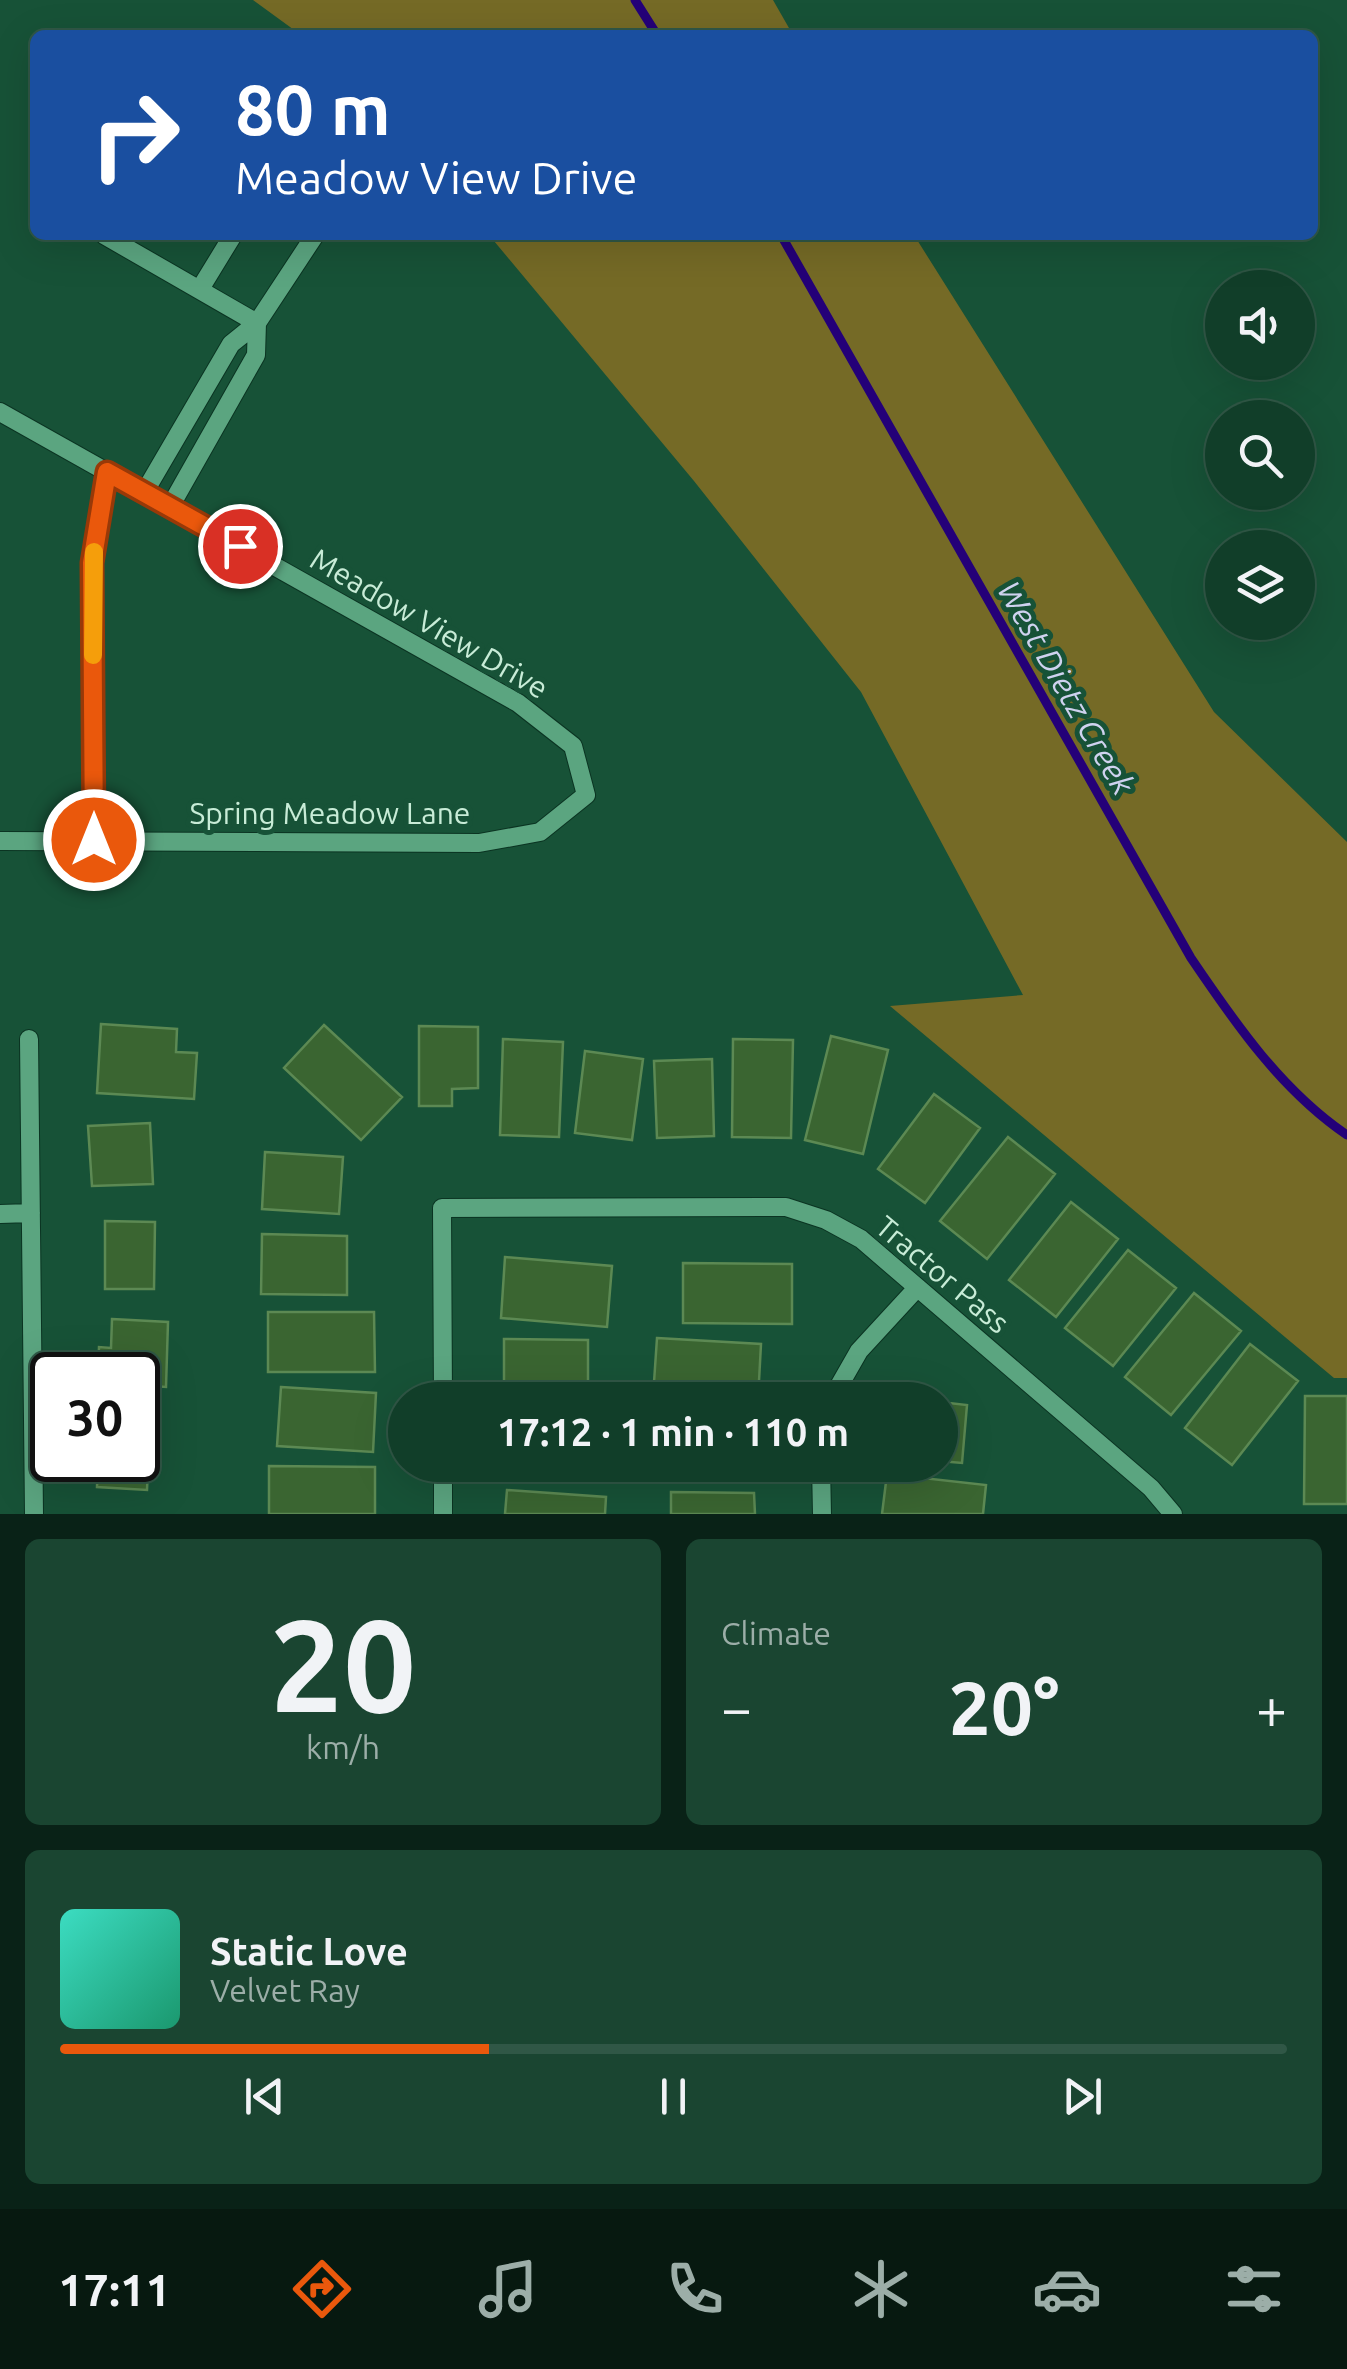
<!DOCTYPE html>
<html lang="en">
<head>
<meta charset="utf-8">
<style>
  body { margin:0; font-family:Ubuntu,sans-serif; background:#1a4531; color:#f1f3f6; height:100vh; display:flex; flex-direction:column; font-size:38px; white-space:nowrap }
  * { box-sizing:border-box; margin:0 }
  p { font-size:32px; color:#9caea8 }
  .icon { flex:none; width:55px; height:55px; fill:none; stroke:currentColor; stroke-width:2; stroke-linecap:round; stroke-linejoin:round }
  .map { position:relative; height:1514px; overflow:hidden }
  .details { display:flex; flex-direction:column; gap:25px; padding:25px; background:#092217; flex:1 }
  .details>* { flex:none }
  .top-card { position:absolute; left:30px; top:30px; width:1288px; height:210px; border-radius:15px; box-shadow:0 10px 40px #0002,0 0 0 2px #305746; background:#1a4fa0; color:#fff; overflow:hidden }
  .buttons { position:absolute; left:1205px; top:270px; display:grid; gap:20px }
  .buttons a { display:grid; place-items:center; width:110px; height:110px; border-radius:50%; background:#113e29; box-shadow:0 10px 40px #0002,0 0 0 2px #305746; font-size:50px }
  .speed { position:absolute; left:30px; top:1352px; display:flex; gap:20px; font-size:50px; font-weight:700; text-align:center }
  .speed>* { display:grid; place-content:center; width:130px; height:130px; border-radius:50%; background:#113e29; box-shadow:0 10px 40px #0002,0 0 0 2px #305746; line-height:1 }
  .speed .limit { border:5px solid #111; border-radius:15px; background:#fff; color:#111 }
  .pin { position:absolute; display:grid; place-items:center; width:85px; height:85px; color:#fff; margin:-42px; border:5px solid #fff; border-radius:50%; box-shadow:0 2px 10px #0007 }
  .me { position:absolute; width:110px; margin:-55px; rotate:0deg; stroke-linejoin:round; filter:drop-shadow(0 0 8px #0008) }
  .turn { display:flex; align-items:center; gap:35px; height:210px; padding:0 40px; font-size:45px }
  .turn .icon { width:130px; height:130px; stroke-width:2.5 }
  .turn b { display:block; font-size:70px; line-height:85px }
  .big { font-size:75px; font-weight:700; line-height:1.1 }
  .details .widget { flex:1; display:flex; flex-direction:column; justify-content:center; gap:15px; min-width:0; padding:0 35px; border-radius:15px; background:#1a4531 }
  .details .dial { align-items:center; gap:0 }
  .dial b { font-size:130px; line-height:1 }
  .song { display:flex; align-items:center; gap:30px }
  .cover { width:120px; height:120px; border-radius:15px; background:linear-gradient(135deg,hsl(170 70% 55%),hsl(160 70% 35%)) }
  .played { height:10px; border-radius:5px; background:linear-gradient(90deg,#ea580c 35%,#305746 35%) }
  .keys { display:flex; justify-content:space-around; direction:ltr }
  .heat { display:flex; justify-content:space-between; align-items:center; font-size:55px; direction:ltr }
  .details .tiles { flex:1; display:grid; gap:25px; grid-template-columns:1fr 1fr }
  .widget:last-child { grid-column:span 2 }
  .trip { position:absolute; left:388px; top:1382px; width:570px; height:100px; border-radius:50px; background:#113e29; box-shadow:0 10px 40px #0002,0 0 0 2px #305746; font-weight:700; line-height:100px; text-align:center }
  .tabs { display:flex; height:160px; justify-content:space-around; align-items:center; background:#071910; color:#9caea8 }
  .tabs .icon { width:70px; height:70px }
  .tabs .on { color:#ea580c }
  .tabs b { font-size:45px; color:#f1f3f6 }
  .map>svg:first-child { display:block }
</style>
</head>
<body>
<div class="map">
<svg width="1347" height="1514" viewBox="0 0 1347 1514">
  <rect width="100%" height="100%" fill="#175237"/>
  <path fill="#756a26" d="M253,0H773L793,35H301Z
    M489,235H914L1214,712L1347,842V1378H1334L890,1006L1023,995L861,692L694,481Z"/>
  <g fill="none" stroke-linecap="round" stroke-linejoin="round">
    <path stroke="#240078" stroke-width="9" d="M635,0L657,35
      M781,235L1191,958C1235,1023 1281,1090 1347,1135"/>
  </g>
  <path fill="#3a6531" stroke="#5c8953" stroke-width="2.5" d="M101,1024L177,1029L176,1052L197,1053L194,1099L97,1093Z
    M324,1025L402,1097L361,1140L284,1068Z
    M419,1026L478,1027V1088L452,1089V1106H419Z
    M831,1036L888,1050L863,1154L805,1140Z
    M503,1039L563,1042L559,1137L500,1135Z
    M733,1039L793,1040L791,1138L732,1137Z
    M585,1051L643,1059L632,1140L575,1133Z
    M712,1059L714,1136L657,1138L654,1061Z
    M934,1094L980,1128L925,1203L878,1169Z
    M150,1123L153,1184L92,1186L88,1126Z
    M1008,1137L1055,1174L987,1259L940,1221Z
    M265,1152L343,1157L339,1214L262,1209Z
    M1071,1202L1118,1239L1056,1317L1009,1280Z
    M105,1221L155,1222L154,1289H105Z
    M262,1234L347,1236V1295L261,1294Z
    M1128,1250L1176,1288L1113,1366L1065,1328Z
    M505,1257L612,1266L607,1327L501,1318Z
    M683,1263L792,1264V1324L683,1323Z
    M1194,1293L1241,1331L1171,1415L1125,1377Z
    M268,1312H374L375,1372H268Z
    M112,1319L168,1322L166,1387L138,1385V1375H98L99,1347L111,1348Z
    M657,1338L761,1344L758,1400L653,1397Z
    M504,1339L588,1340V1398L504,1397Z
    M1250,1344L1298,1381L1232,1465L1185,1428Z
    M281,1387L376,1393L373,1452L277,1446Z
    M1305,1396H1347V1504H1304Z
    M940,1402L967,1405L962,1463L940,1461Z
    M138,1420L150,1421L147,1490L97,1487L98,1460H138Z
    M508,1465H588V1472L510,1481Z
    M648,1465H754V1474L648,1475Z
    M269,1466L375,1467V1514H269Z
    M887,1474L986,1485L983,1514H882Z
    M507,1490L606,1497L605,1514H505Z
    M671,1492L754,1493L755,1514H671Z"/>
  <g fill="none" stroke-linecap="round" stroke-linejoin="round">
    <defs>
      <path id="minor" d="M104,235L257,323
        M200,289L233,235
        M0,412L518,703L573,746L586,795L540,832L479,843L0,841
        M144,493L231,344L257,323L315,235
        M170,507L256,355L257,323
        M94,840L92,563L107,472
        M29,1039L34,1514
        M0,1214L31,1213
        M443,1400L442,1208L786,1207L826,1220L861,1239L1151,1488L1173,1514
        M831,1400L859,1351L917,1288
        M443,1465V1514
        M821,1465L822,1514"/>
    </defs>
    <use href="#minor" stroke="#0b3422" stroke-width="20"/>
    <use href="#minor" stroke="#5ba580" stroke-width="18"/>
  </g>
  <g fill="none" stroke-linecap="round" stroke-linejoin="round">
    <defs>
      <path id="route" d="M94,840L92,563L107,472L240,546"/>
    </defs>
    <use href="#route" stroke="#983908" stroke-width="25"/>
    <use href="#route" stroke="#ea580c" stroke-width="18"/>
    <path stroke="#f59e0b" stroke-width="18" d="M93,655L94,552"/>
  </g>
  <g text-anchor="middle" stroke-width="10" stroke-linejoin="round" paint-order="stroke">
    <g font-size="30" fill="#c8ecd7" stroke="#175237">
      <text transform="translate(429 624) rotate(30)" y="10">Meadow View Drive</text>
      <text x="330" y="824">Spring Meadow Lane</text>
      <text transform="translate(942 1275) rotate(40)" y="10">Tractor Pass</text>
    </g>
    <g font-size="32" font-style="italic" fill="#cfd2ef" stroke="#175237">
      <text transform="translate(1066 688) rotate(60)" y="11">West Dietz Creek</text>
    </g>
  </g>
</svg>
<div class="buttons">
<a><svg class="icon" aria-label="sound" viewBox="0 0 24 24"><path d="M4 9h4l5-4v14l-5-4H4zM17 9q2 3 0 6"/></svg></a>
<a><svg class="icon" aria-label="search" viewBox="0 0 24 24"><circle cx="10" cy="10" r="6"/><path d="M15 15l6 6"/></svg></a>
<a><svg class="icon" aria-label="layers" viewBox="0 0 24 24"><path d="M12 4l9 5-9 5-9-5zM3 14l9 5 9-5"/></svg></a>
</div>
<div class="speed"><div class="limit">30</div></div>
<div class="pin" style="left:240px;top:546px;background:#d93025"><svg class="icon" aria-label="arrive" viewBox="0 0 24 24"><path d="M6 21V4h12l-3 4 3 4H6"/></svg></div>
<svg class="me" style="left:94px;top:840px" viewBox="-20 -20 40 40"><circle r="17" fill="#ea580c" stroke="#fff" stroke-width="3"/><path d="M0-11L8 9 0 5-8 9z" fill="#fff"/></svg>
<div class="trip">17:12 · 1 min · 110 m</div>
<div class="top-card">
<div class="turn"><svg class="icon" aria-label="right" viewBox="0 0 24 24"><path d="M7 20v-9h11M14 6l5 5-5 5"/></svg><div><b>80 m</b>Meadow View Drive</div></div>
</div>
</div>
<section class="details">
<div class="tiles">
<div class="widget dial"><b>20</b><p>km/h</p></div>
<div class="widget"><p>Climate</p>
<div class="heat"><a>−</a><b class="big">20°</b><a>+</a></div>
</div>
<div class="widget">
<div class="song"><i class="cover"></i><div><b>Static Love</b><p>Velvet Ray</p></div></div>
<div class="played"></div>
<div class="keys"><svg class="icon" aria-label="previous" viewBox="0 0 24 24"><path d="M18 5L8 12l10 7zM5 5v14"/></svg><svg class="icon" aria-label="pause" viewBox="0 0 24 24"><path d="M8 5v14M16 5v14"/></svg><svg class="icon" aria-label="next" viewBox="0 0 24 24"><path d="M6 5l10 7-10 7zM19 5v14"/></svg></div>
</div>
</div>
</section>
<nav class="tabs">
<b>17:11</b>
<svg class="icon on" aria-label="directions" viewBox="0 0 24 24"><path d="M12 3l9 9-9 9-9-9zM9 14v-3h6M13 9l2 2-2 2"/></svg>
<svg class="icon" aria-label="music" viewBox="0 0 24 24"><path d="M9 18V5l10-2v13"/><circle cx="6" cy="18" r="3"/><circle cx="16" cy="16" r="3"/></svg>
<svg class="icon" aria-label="phone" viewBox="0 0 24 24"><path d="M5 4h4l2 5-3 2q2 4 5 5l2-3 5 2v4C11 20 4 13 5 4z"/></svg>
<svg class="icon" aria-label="climate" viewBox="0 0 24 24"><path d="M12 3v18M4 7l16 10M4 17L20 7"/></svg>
<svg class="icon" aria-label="car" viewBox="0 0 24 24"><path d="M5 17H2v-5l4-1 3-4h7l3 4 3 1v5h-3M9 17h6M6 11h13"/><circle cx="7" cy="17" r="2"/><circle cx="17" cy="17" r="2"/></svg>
<svg class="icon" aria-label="filters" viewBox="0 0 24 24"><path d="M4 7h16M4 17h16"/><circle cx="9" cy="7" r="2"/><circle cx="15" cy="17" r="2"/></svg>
</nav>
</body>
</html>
